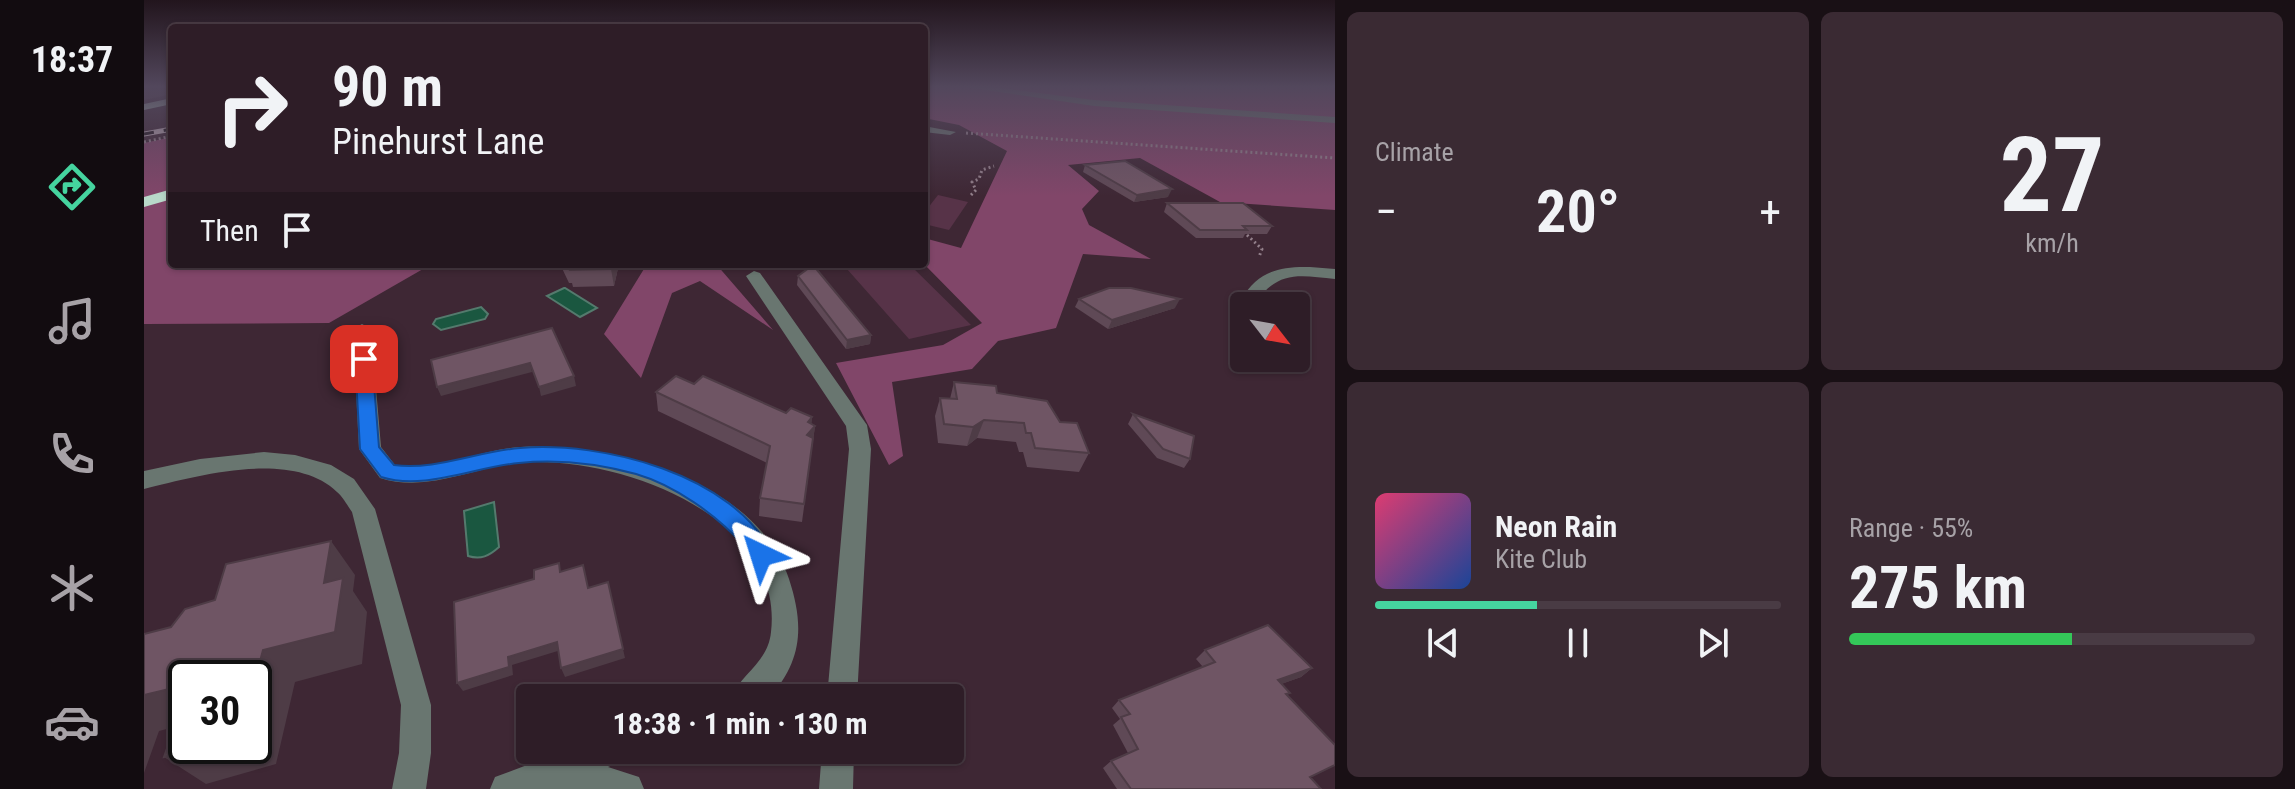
<!DOCTYPE html>
<html lang="en">
<head>
<meta charset="utf-8">
<style>
  body { margin:0; font-family:"Roboto Condensed",sans-serif; background:#3a2a33; color:#f1f3f6; height:100vh; display:flex; flex-direction:column; font-size:30px; white-space:nowrap }
  * { box-sizing:border-box; margin:0 }
  p { font-size:26px; color:#a7a2a7 }
  .icon { flex:none; width:44px; height:44px; fill:none; stroke:currentColor; stroke-width:2; stroke-linecap:round; stroke-linejoin:round }
  .map { position:relative; flex:1; overflow:hidden }
  .side { display:flex; flex-direction:column; gap:12px; padding:12px; background:#191015; width:960px }
  .side>* { flex:none }
  .banner { position:absolute; left:24px; top:24px; width:760px; height:244px; border-radius:8px; box-shadow:0 2px 6px #0004,0 0 0 2px #493b44; background:#2e1d27; color:#f1f3f6; overflow:hidden }
  .needle { width:52px; rotate:121deg }
  .controls { position:absolute; left:1086px; top:292px; display:grid; gap:16px }
  .controls a { display:grid; place-items:center; width:80px; height:80px; border-radius:8px; background:#2e1d27; box-shadow:0 2px 6px #0004,0 0 0 2px #493b44; font-size:40px }
  .speed { position:absolute; left:24px; top:660px; display:flex; gap:16px; font-size:40px; font-weight:700; text-align:center }
  .speed>* { display:grid; place-content:center; width:104px; height:104px; border-radius:50%; background:#2e1d27; box-shadow:0 2px 6px #0004,0 0 0 2px #493b44; line-height:1 }
  .speed .limit { border:4px solid #111; border-radius:12px; background:#fff; color:#111 }
  .pin { position:absolute; display:grid; place-items:center; width:68px; height:68px; color:#fff; margin:-34px; border-radius:16px; box-shadow:0 4px 12px #0006 }
  .me { position:absolute; width:88px; margin:-44px; rotate:319deg; stroke-linejoin:round; filter:drop-shadow(0 0 6px #0008) }
  .turn { display:flex; align-items:center; gap:28px; height:168px; padding:0 32px; font-size:36px }
  .turn .icon { width:104px; height:104px; stroke-width:2.5 }
  .turn b { display:block; font-size:56px; line-height:68px }
  .then { display:flex; align-items:center; height:76px; padding:0 32px; background:#0003; gap:16px; font-size:30px }
  .big { font-size:60px; font-weight:700; line-height:1.1 }
  .side .tile { flex:1; display:flex; flex-direction:column; justify-content:center; gap:12px; min-width:0; padding:0 28px; border-radius:12px; background:#3a2a33 }
  .side .dial { align-items:center; gap:0 }
  .dial b { font-size:104px; line-height:1 }
  .song { display:flex; align-items:center; gap:24px }
  .cover { width:96px; height:96px; border-radius:12px; background:linear-gradient(135deg,hsl(340 70% 55%),hsl(220 70% 35%)) }
  .played { height:8px; border-radius:4px; background:linear-gradient(90deg,#45d49f 40%,#493b44 40%) }
  .keys { display:flex; justify-content:space-around; direction:ltr }
  .heat { display:flex; justify-content:space-between; align-items:center; font-size:44px; direction:ltr }
  .charge { height:12px; border-radius:6px; background:linear-gradient(90deg,#34c759 55%,#493b44 0) }
  .side .tiles { flex:1; display:grid; gap:12px; grid-template-columns:repeat(2,1fr) }
  .trip { position:absolute; left:372px; top:684px; width:448px; height:80px; border-radius:8px; background:#2e1d27; box-shadow:0 2px 6px #0004,0 0 0 2px #493b44; font-weight:700; line-height:80px; text-align:center }
  main { display:flex; flex:1; min-height:0 }
  .dock { display:flex; flex-direction:column; width:144px; justify-content:space-around; align-items:center; background:#120c10; color:#a7a2a7 }
  .dock .icon { width:56px; height:56px }
  .dock .active { color:#45d49f }
  .dock b { font-size:36px; color:#f1f3f6 }
  .map>svg:first-child { display:block }
</style>
</head>
<body>
<main>
<nav class="dock">
<b>18:37</b>
<svg class="icon active" aria-label="directions" viewBox="0 0 24 24"><path d="M12 3l9 9-9 9-9-9zM9 14v-3h6M13 9l2 2-2 2"/></svg>
<svg class="icon" aria-label="music" viewBox="0 0 24 24"><path d="M9 18V5l10-2v13"/><circle cx="6" cy="18" r="3"/><circle cx="16" cy="16" r="3"/></svg>
<svg class="icon" aria-label="phone" viewBox="0 0 24 24"><path d="M5 4h4l2 5-3 2q2 4 5 5l2-3 5 2v4C11 20 4 13 5 4z"/></svg>
<svg class="icon" aria-label="climate" viewBox="0 0 24 24"><path d="M12 3v18M4 7l16 10M4 17L20 7"/></svg>
<svg class="icon" aria-label="car" viewBox="0 0 24 24"><path d="M5 17H2v-5l4-1 3-4h7l3 4 3 1v5h-3M9 17h6M6 11h13"/><circle cx="7" cy="17" r="2"/><circle cx="17" cy="17" r="2"/></svg>
</nav>
<div class="map">
<svg width="1191" height="789" viewBox="0 0 1191 789">
  <rect width="100%" height="100%" fill="#3e2734"/>
  <path fill="#573348" d="M794,195L824,202L805,230L780,224V213Z
    M729,264H765L827,325L765,339L703,269Z"/>
  <path fill="#814669" d="M780,86H1191V210L1076,202L996,158L924,165L955,191L938,209L945,225L1007,259L939,254L912,328L854,341L828,369L748,382L759,456L745,465L692,363L799,345L838,323L780,264V238L817,248L863,151L815,125L780,118Z
    M28,137V264H275L279,269L185,323L0,324V143Z
    M503,264H572L629,330L556,281L528,293L497,378L460,334Z"/>
  <path fill="#1a5740" stroke="#547a6d" stroke-width="2" d="M420,288H421L453,308L436,317L403,296Z
    M337,307L344,314L341,319L297,330L289,324L292,319Z
    M350,502L355,547C345,556 337,560 324,556L320,511Z"/>
  <g fill="none" stroke-linecap="round" stroke-linejoin="round">
    <path stroke="#927f8a" stroke-width="3" stroke-dasharray="2 3" stroke-linecap="butt" d="M822,133L1191,158
      M0,142L28,136
      M827,195L832,190L828,182L835,179L838,170L850,166
      M1103,235L1118,249L1115,257"/>
    <path fill="#697670" fill-rule="evenodd" d="M815,86H842L950,100L1191,117V123L950,106Z
      M780,126L812,132L806,135L780,132Z
      M1166,267L1191,269V279C1155,275 1133,270 1111,304H1099L1097,300C1113,272 1135,266 1166,267Z
      M610,271L616,273L723,425L727,449L713,698H683L705,449L702,426L602,276Z
      M218,324L227,329L237,447L251,465C293,473 335,449 377,447C469,442 613,481 645,579C660,625 659,660 625,698H587C597,673 624,663 627,632C641,513 467,454 374,463C327,468 283,493 236,478L215,449L209,329Z
      M120,452L151,455L187,465L210,479L231,509L287,705V753L282,789H248L255,753L257,705L208,512C203,505 199,497 193,492C148,449 53,476 0,489V471L56,459Z
      M423,750H482L477,761L464,767L495,777L500,789H346L351,777Z
      M678,750H710L709,789H675Z"/>
    <path fill="#a2bdaf" fill-rule="evenodd" d="M28,98V104L0,110V104Z"/>
    <path fill="#b8d8c9" fill-rule="evenodd" d="M28,189V199L0,207V197Z"/>
    <defs>
      <path id="rail" d="M0,134L28,129"/>
    </defs>
    <use href="#rail" stroke="#c1b0b9" stroke-width="5"/>
    <use href="#rail" stroke="#1e141a" stroke-width="3" stroke-dasharray="10" stroke-linecap="butt"/>
  </g>
  <path fill="#5f4956" d="M941,165L1024,197L990,202L939,172Z
    M1023,203L1128,226L1123,234H1101L1099,238H1052L1020,212Z
    M416,264H475L470,286L429,287L428,283H425Z
    M654,276L727,335L726,344L702,349L653,285Z
    M935,299L1031,308L964,329L931,307Z
    M810,382L853,393L916,422L945,453L935,472L883,467L879,452H875L872,442L833,438L823,446L794,443L791,416L796,398L806,399Z
    M550,384L642,413L668,417L667,424L671,426L658,522L615,516L616,498L623,463L514,411L512,392Z
    M989,414L1046,459L1040,468L1013,458L984,424Z
    M1061,650L1168,668L1157,677L1137,684L1146,693L1143,695L1167,778L1177,789H973L959,768L967,761L984,753L969,725L976,719L968,708L975,700L1059,667L1052,659Z"/>
  <path fill="#4e3c46" d="M0,86H28V94L0,100Z
    M1028,189L1024,197L990,202L993,195Z
    M468,264H475L470,286L467,269Z
    M1036,299L1031,308L964,329L968,320Z
    M727,335L726,344L702,349L703,340Z
    M386,363L388,372L297,396L293,387Z
    M430,376L432,386L397,396L395,387Z
    M668,417L667,431L671,426L658,522L668,446L661,454L664,422Z
    M840,420L833,438L823,446L829,427Z
    M187,541L211,575L209,591L223,612L218,664L151,682L132,764L62,784L20,757L60,746H110V684L119,650L180,583Z
    M464,582L481,658L421,677L417,668Z
    M413,642L417,650L368,665L369,675L319,691L313,683L364,657Z
    M1168,668L1157,677L1124,689L1134,680Z
    M42,685V724L15,731L0,773V695Z"/>
  <path fill="#6f5564" stroke="#4e3c46" stroke-width="2" d="M981,161L1028,189L993,195L941,165Z
    M1023,203H1099L1128,226H1099L1103,230H1056Z
    M421,264H468L467,269L426,270L427,266H421Z
    M669,265L727,335L703,340L654,276Z
    M965,288H987L1036,299L968,320L935,299Z
    M408,328L430,376L395,387L386,363L293,387L287,360Z
    M532,376L550,384L559,376L642,413L647,408L668,417L664,422L671,426L663,435L669,438L660,504L616,498L626,446L512,392Z
    M810,382L852,386L853,393L903,401L916,422L933,423L945,453L891,448L887,433H882L880,423L840,420L829,427L800,424L796,398L813,399Z
    M989,414L1050,436L1046,459L1019,449Z
    M187,541L180,583L199,578L191,632L119,650L110,684V678H42V685L0,695V634L27,627L41,609L71,600L82,564Z
    M415,563L416,572L439,565L444,588L464,582L479,649L417,668L413,642L364,657L365,667L313,683L310,602L390,579V570Z
    M1124,625L1168,668L1134,680L1146,693L1142,694L1191,745V765L1166,777L1177,789H987L967,761L994,749L977,717L986,714L975,700L1071,662L1061,650Z
    M42,694V746H60L20,757Z"/>
  <linearGradient id="sky" x2="0" y2="1"><stop stop-color="#22151d"/><stop offset="0.44" stop-color="#52475c"/><stop offset="1" stop-color="#52475c" stop-opacity="0"/></linearGradient>
  <rect width="1191" height="196" fill="url(#sky)"/>
  <path fill="#1a73e8" stroke="#114b97" stroke-width="2" d="M220,353L228,359L235,447L250,465C290,471 335,451 376,448C458,441 590,474 629,555L626,562C620,564 614,565 609,561C604,557 602,549 599,545C573,515 530,485 492,474C455,464 413,459 375,463C330,467 280,491 237,477L216,449L211,359Z"/>
</svg>
<div class="controls">
<a><svg class="needle" viewBox="-14 -14 28 28"><path d="M0-13l5 13h-10z" fill="#e53935"/><path d="M0 13l5-13h-10z" fill="#a7a2a7"/></svg></a>
</div>
<div class="speed"><div class="limit">30</div></div>
<div class="pin" style="left:220px;top:359px;background:#d93025"><svg class="icon" aria-label="arrive" viewBox="0 0 24 24"><path d="M6 21V4h12l-3 4 3 4H6"/></svg></div>
<svg class="me" style="left:617px;top:555px" viewBox="-20 -20 40 40"><path d="M0-17L14 15 0 8-14 15z" fill="#1a73e8" stroke="#fff" stroke-width="4"/></svg>
<div class="trip">18:38 · 1 min · 130 m</div>
<div class="banner">
<div class="turn"><svg class="icon" aria-label="right" viewBox="0 0 24 24"><path d="M7 20v-9h11M14 6l5 5-5 5"/></svg><div><b>90 m</b>Pinehurst Lane</div></div>
<div class="then">Then<svg class="icon" aria-label="arrive" viewBox="0 0 24 24"><path d="M6 21V4h12l-3 4 3 4H6"/></svg></div>
</div>
</div>
<section class="side">
<div class="tiles">
<div class="tile"><p>Climate</p>
<div class="heat"><a>−</a><b class="big">20°</b><a>+</a></div>
</div>
<div class="tile dial"><b>27</b><p>km/h</p></div>
<div class="tile">
<div class="song"><i class="cover"></i><div><b>Neon Rain</b><p>Kite Club</p></div></div>
<div class="played"></div>
<div class="keys"><svg class="icon" aria-label="previous" viewBox="0 0 24 24"><path d="M18 5L8 12l10 7zM5 5v14"/></svg><svg class="icon" aria-label="pause" viewBox="0 0 24 24"><path d="M8 5v14M16 5v14"/></svg><svg class="icon" aria-label="next" viewBox="0 0 24 24"><path d="M6 5l10 7-10 7zM19 5v14"/></svg></div>
</div>
<div class="tile"><p>Range · 55%</p><b class="big">275 km</b><div class="charge"></div></div>
</div>
</section>
</main>
</body>
</html>
